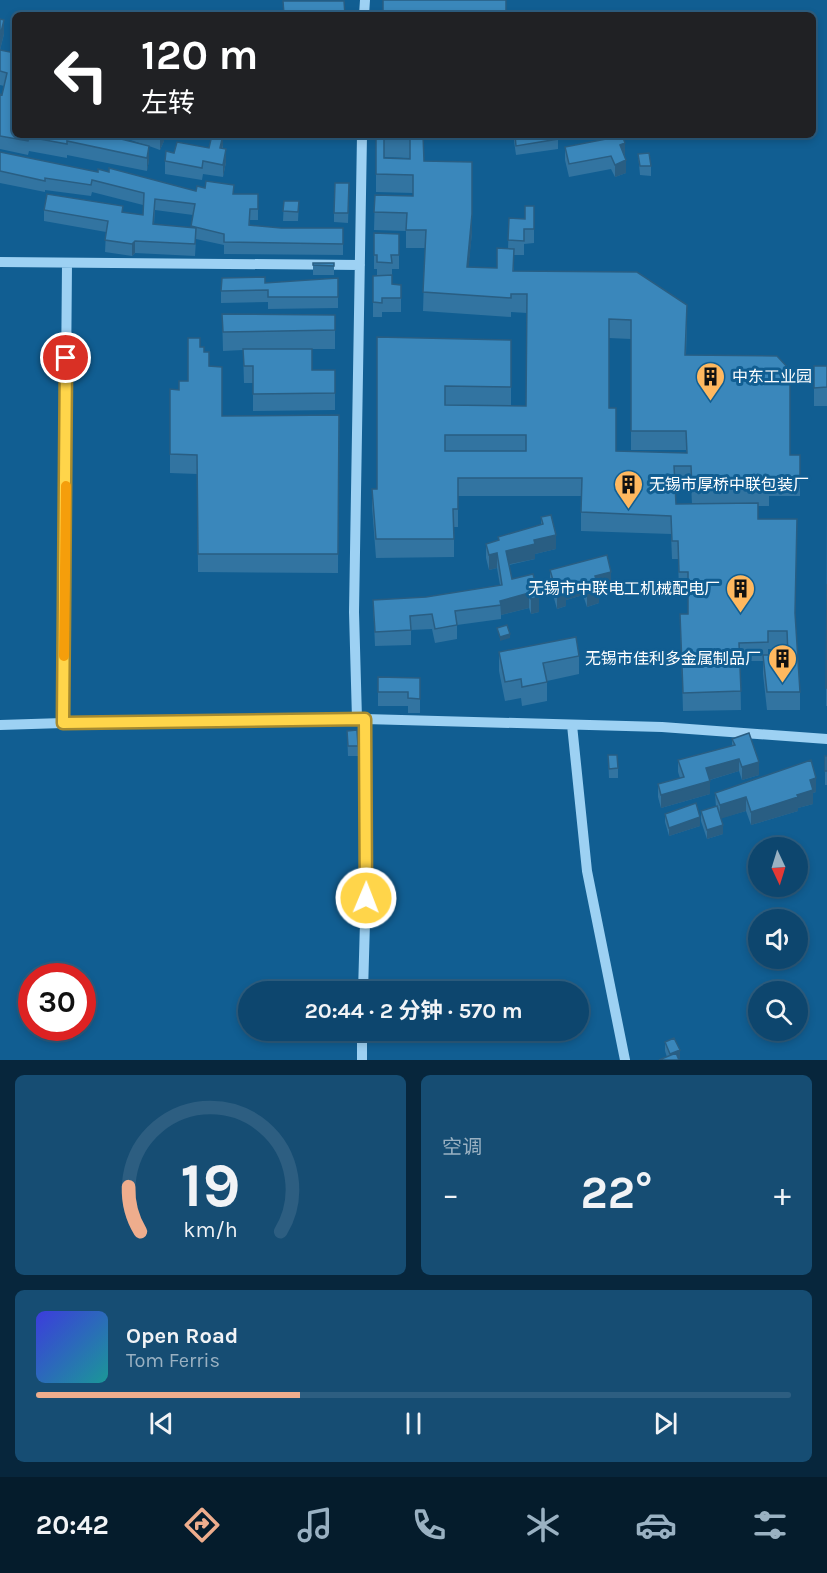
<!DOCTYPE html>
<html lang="zh">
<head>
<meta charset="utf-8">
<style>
  body { margin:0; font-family:Karla,"Noto Sans SC",sans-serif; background:#164d73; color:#f1f3f6; height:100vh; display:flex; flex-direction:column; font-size:22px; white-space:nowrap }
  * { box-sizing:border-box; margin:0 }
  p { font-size:20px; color:#9ab1c2 }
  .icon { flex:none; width:33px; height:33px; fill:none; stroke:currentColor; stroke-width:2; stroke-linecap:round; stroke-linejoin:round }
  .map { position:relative; height:1060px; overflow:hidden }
  .sheet { display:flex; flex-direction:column; gap:15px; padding:15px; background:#07263c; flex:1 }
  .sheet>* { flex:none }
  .guide { position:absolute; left:12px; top:12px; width:804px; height:126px; border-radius:9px; box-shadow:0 3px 9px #0003,0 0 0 2px #2d5e81; background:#202124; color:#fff; overflow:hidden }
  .needle { width:39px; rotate:176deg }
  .buttons { position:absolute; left:748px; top:837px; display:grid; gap:12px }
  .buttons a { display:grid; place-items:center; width:60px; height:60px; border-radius:50%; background:#0d466e; box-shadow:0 3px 9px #0003,0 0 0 2px #2d5e81; font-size:30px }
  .speed { position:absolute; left:18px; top:963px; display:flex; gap:12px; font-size:30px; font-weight:700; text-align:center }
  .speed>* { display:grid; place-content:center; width:78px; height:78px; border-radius:50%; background:#0d466e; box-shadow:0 3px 9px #0003,0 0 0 2px #2d5e81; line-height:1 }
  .speed .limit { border:9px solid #d22; background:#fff; color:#111 }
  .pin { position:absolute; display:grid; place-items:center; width:51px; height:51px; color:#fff; margin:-26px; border:3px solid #fff; border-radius:50%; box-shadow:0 2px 6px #0007 }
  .me { position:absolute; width:66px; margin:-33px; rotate:1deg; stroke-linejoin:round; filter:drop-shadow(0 0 4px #0008) }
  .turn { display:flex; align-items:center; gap:21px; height:126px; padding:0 30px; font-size:27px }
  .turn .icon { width:78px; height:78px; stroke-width:2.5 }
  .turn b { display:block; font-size:42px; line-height:51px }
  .big { font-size:45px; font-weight:700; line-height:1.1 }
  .sheet .widget { flex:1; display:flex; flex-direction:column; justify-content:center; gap:9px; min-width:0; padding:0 21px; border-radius:9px; background:#164d73 }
  .sheet .dial { align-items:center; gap:0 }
  .dial svg { height:156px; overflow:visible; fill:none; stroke:#2d5e81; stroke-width:7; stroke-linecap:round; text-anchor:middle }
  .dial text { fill:#f1f3f6; stroke:none }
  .song { display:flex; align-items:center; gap:18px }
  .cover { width:72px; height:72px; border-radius:9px; background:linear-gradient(135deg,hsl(240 70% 55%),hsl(180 70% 35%)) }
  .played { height:6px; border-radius:3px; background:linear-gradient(90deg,#eead8d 35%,#2d5e81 35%) }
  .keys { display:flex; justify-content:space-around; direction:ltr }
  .heat { display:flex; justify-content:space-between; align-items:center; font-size:33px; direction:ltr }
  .sheet .tiles { flex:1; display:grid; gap:15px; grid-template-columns:1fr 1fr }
  .widget:last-child { grid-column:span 2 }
  .trip { position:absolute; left:238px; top:981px; width:351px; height:60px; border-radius:30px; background:#0d466e; box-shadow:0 3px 9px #0003,0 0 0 2px #2d5e81; font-weight:700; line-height:60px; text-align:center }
  .tab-bar { display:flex; height:96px; justify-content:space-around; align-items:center; background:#051c2c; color:#9ab1c2 }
  .tab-bar .icon { width:42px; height:42px }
  .tab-bar .selected { color:#eead8d }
  .tab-bar b { font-size:27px; color:#f1f3f6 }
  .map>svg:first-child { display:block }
</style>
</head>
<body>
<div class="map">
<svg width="827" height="1060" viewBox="0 0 827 1060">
  <rect width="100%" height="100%" fill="#115e92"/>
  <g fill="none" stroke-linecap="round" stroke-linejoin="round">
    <path stroke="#9dd1f3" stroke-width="10" d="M364,15L365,0
      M0,262L360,265
      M67,264L63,723L365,719L662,727L827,739
      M357,719L354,612L362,135
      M0,725L63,723
      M572,725L587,871L625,1060
      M363,992L367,851L365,719
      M362,1060V1030"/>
  </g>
  <path fill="#3274a1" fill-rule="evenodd" d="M0,19L4,34L0,50L15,53V135H164V141L160,150L149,146V160L147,171L67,155V158L29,151L28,155L0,149V94L2,95L4,86L0,85ZM116,135L145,145L115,138Z
    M376,135H423L424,161L472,233L468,267L497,268L508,249L509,218L525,219L534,206V243L524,244V255H514V271L687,324L686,355L790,455H800V496H769V506H758V519L795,617L800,692V710H767L763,674V661H740L741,710L683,711L680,614H688V591L679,590L678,559H672L671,534L581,531V496H458V527H454V557L376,558L372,507V489H377V337L511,340V406H526L527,313L511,312V317L423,311L425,248H406V231L374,230L375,195L413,196V193L376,192ZM384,157L410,158V159L384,158ZM609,338L631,339V450H686L687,453L616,451L609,408ZM675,484H691L692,504H676ZM768,649H787V655H768Z
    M473,135H489V137Z
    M514,135H558V149L516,155L514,141Z
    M223,145V149L226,162L223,177L203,174L202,180L165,174V161L174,153Z
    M565,147L625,155L624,156L626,173L615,177L611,169L569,177L565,160Z
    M0,152L98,172L196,191L234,194H258V220H250V225L281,228H343V255L224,254V245L196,239L195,256L135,253L132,256L105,252L106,232L44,221V210L123,212L143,215V205L92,192L91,196L45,190V192L0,183ZM155,210L193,215L191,228L154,224Z
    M638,154L651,166V176L640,175Z
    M349,193L348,223L334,222V213Z
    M284,201H299L298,221H283Z
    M374,233L399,234V269H392V284L401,285V312H382V317H373V276H377V269H374Z
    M313,263H334V275H313Z
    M338,278V308L268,309V302L221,303V291L265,283Z
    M222,314L335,315V349H312V370L335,393V410L253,411V383H244L243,350L223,351Z
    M200,347L204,352L209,366L222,416L339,415L338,573L198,572L197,474L170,473V389L179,390L188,381Z
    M814,366H827V406H814Z
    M827,499V706H826Z
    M541,517L556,549L535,554V559L509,565L512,579L533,574L539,612L531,614L529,608L501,615V619L457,625V639L435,643L432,629L411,630V645L375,646L373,600L426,597L500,585L497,568L489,570L486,558V544L498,541V537L541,525Z
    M550,570L611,586L599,590V603L587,607L583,595L566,600V606L557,609L550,584Z
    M499,652L579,656V674L547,681V701L522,706L521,698L505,701L499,671Z
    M378,677L420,678V713H408V706H378Z
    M357,730L358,756H348L347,731Z
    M732,739L759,775L742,780L739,771L710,780V794L661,808L658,797V784L680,778L678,772V760L732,746Z
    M608,755L618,768V778H609Z
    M825,756H827V785H825Z
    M816,792L813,793V804L798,808V811L751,825L746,811L721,818L723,834L707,839L701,821V811L716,807L715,793Z
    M665,814L700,826L669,836L665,822Z
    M665,1042L680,1059L667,1057L665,1051Z"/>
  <path fill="#295e83" d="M4,20V34L0,50V36Z
    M160,135H164V141L160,150Z
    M223,135V145L220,161V148Z
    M625,143V155L620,158V145Z
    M149,146V160L147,171V158Z
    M226,149V162L223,177V165Z
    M626,160V173L615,177V165Z
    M472,214V233L467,286V267Z
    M135,241V253L132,256V244Z
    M556,535V549L535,554V559L506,565V551L534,540Z
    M497,553V568L489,570V555Z
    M611,572V586L599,590V603L587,607V593L595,576Z
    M583,581V595L566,600V606L557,609V594L565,586Z
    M529,593V608L501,615L500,601Z
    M539,597V612L531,614V599Z
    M510,634V638L500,641V637Z
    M739,759V771L706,781V768Z
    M759,762V775L742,780V767Z
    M816,778V792L813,793V804L798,808V811L751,825V812L810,780Z
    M710,781V794L661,808V795Z
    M746,797V811L720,819V805Z
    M700,817V826L669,836V828Z
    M723,825V834L707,839V830Z
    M680,1050V1059L670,1060V1054Z"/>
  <path fill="#3a87bb" stroke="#295e83" stroke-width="1.5" fill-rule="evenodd" d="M383,0H506V15H383Z
    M283,1H344L345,15H284Z
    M0,19L4,20L0,36Z
    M0,50L15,53V135H114L113,137L149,146L147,158L67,141V144L29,137L28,141L0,136V94L2,95L7,73L0,71Z
    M212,135H223L220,148L226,149L223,165L203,161L202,168L165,161L166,151L174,153L177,142L209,148Z
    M376,135H423L424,161L472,162V214L467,267L497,268V248L514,249L513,271L637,272L687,305L685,355L777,356L790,370V455H800V477H769V488H692L691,466H674L676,504L758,503V519H797L795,613L800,692H767L763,655H788L787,631H768V642L739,643L741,691L683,693L680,614H688V572H679L678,541H672L671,516L581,512L582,478H458V509H453L454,539H376L372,489H377V337L511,340V387L445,386V405L526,406L527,294H511V298L423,292L426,230H406L407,213L374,212L375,195L413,196V175L376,174ZM384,138L410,139V159L384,158ZM609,319L631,320V431H686L687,453L616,451V408H609ZM445,435H526V451H445Z
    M515,135H558V139L516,146Z
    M612,135H622L625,143L620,145L626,160L615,165L611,156L569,164L565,147L606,139Z
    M0,152L98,172V169L109,172V168L196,191L197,186L205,188L206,181L234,185L233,194H258V209H250L249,225L281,228H343V244L224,242V234L191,226L195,204L155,199L153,224L196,228L195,244L135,241L132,244L105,240L108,221L44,210L47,194L123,206L122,212L143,215L144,193L92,180L91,185L45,178V181L0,171Z
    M649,153L651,166H640L638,154Z
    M335,183H349L348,213H334Z
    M284,201H299L298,212L283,211Z
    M525,206H534V229H524V241L508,240L509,218L525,219Z
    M374,233L399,234V255H391L392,263L377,262V255H374Z
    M313,263H334V266L313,265Z
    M392,275V284L401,285V298H382V303L373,302V276Z
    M265,277V283L338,278V297H268V290L221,291L222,278Z
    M222,314L335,315V330L223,332Z
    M188,338H200V347H204V352H209V366L222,367V416L339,415L338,554H198L197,455L170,454V389L179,390V381H188Z
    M243,349H312V370H335V393L253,394V366H244Z
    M814,366H827V387L814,388Z
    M551,515L556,535L534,540L535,544L506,551L512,579L533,574L539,597L531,599L529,593L500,601L501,605L455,611L457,625L435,629L432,614L410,616L411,630L375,632L373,600L426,597L502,585L497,553L489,555L486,544L499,540L498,537L543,524L541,517Z
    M607,555L611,572L595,576L599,589L587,593L583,581L565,586L566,592L557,594L550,570Z
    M827,584V688H826Z
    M507,625L510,634L500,637L497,628Z
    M576,637L579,656L543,663L547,682L522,687L521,679L505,682L499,652Z
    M378,677L420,678V699L408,698V692H378Z
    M357,730L358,746H348L347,731Z
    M749,733L759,762L742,767L739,759L706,768L710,781L661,795L658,784L684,777L678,760L735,745L732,739Z
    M608,755H617L618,768L609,769Z
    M825,756H827V771H825Z
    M811,760L816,778L810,780L813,790L797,795L798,797L751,812L746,797L720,805L715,793Z
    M696,803L700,817L669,828L665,814Z
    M717,806L723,825L707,830L701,811Z
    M674,1038L680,1050L670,1054L665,1042Z
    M676,1053L679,1060H659Z"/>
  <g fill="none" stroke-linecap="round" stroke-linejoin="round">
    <defs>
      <path id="route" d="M66,358L63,723L365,719L366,898"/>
    </defs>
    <use href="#route" stroke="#a68a30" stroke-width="15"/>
    <use href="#route" stroke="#ffd54a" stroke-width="10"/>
    <path stroke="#f59e0b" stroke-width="10" d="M64,656L66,486"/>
  </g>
  <defs>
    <symbol id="building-pin" viewBox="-11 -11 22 30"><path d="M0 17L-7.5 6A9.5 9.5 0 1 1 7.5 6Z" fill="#ffb85f" stroke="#115e92"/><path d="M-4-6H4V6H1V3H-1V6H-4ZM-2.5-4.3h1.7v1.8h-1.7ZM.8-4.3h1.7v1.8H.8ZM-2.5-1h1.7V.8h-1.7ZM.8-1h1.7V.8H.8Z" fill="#111"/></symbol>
  </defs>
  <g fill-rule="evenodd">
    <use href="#building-pin" x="694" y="360" width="33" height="45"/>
    <use href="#building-pin" x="612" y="468" width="33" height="45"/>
    <use href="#building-pin" x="724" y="572" width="33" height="45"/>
    <use href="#building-pin" x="766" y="642" width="33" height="45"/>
  </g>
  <g text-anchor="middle" stroke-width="6" stroke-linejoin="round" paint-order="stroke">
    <g font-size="16" fill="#fff" stroke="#115e92" text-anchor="start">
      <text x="732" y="382">中东工业园</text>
      <text x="649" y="490">无锡市厚桥中联包装厂</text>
      <text x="720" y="594" text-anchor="end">无锡市中联电工机械配电厂</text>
      <text x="761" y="664" text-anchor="end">无锡市佳利多金属制品厂</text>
    </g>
  </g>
</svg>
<div class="buttons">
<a><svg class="needle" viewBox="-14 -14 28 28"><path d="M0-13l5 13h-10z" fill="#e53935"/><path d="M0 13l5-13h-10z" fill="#9ab1c2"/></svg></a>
<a><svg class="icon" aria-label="sound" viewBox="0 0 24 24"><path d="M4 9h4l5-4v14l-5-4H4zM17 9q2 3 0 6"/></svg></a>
<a><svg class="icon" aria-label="search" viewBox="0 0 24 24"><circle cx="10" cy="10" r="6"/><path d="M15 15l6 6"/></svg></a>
</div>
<div class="speed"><div class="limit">30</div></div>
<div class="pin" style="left:66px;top:358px;background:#d93025"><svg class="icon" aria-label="arrive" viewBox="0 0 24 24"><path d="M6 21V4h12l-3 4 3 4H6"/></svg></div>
<svg class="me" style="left:366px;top:898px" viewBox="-20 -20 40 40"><circle r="17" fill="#ffd54a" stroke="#fff" stroke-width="3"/><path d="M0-11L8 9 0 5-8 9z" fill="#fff"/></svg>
<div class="trip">20:44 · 2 分钟 · 570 m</div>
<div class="guide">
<div class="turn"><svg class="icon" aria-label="left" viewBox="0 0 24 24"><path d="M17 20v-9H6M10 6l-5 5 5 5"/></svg><div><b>120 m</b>左转</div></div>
</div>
</div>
<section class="sheet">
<div class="tiles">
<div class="widget dial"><svg viewBox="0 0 100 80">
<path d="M14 69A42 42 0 1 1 86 69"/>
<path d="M14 69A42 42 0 0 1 8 46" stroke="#eead8d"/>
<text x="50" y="56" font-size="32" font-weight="700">19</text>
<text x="50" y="72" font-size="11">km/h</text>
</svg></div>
<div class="widget"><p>空调</p>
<div class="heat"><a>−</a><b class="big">22°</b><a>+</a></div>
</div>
<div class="widget">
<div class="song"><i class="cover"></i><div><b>Open Road</b><p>Tom Ferris</p></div></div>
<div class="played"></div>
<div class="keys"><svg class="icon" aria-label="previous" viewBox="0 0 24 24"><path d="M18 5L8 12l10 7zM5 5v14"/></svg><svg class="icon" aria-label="pause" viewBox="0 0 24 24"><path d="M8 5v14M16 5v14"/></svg><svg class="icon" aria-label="next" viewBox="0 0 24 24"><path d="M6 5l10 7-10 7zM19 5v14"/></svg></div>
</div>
</div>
</section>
<nav class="tab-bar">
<b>20:42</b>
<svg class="icon selected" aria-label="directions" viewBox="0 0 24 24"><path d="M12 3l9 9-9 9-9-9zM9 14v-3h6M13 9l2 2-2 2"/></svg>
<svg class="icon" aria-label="music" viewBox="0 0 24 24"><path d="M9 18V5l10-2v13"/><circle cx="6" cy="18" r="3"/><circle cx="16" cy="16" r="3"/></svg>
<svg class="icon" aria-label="phone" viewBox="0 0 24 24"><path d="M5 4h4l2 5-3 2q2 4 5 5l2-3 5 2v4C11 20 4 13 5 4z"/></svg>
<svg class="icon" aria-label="climate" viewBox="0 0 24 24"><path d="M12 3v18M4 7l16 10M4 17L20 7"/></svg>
<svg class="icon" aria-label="car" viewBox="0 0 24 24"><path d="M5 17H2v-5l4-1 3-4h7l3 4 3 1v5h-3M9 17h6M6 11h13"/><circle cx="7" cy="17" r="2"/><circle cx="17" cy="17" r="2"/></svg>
<svg class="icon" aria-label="filters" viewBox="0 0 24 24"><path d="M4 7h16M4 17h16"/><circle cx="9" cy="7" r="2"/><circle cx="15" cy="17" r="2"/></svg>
</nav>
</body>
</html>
